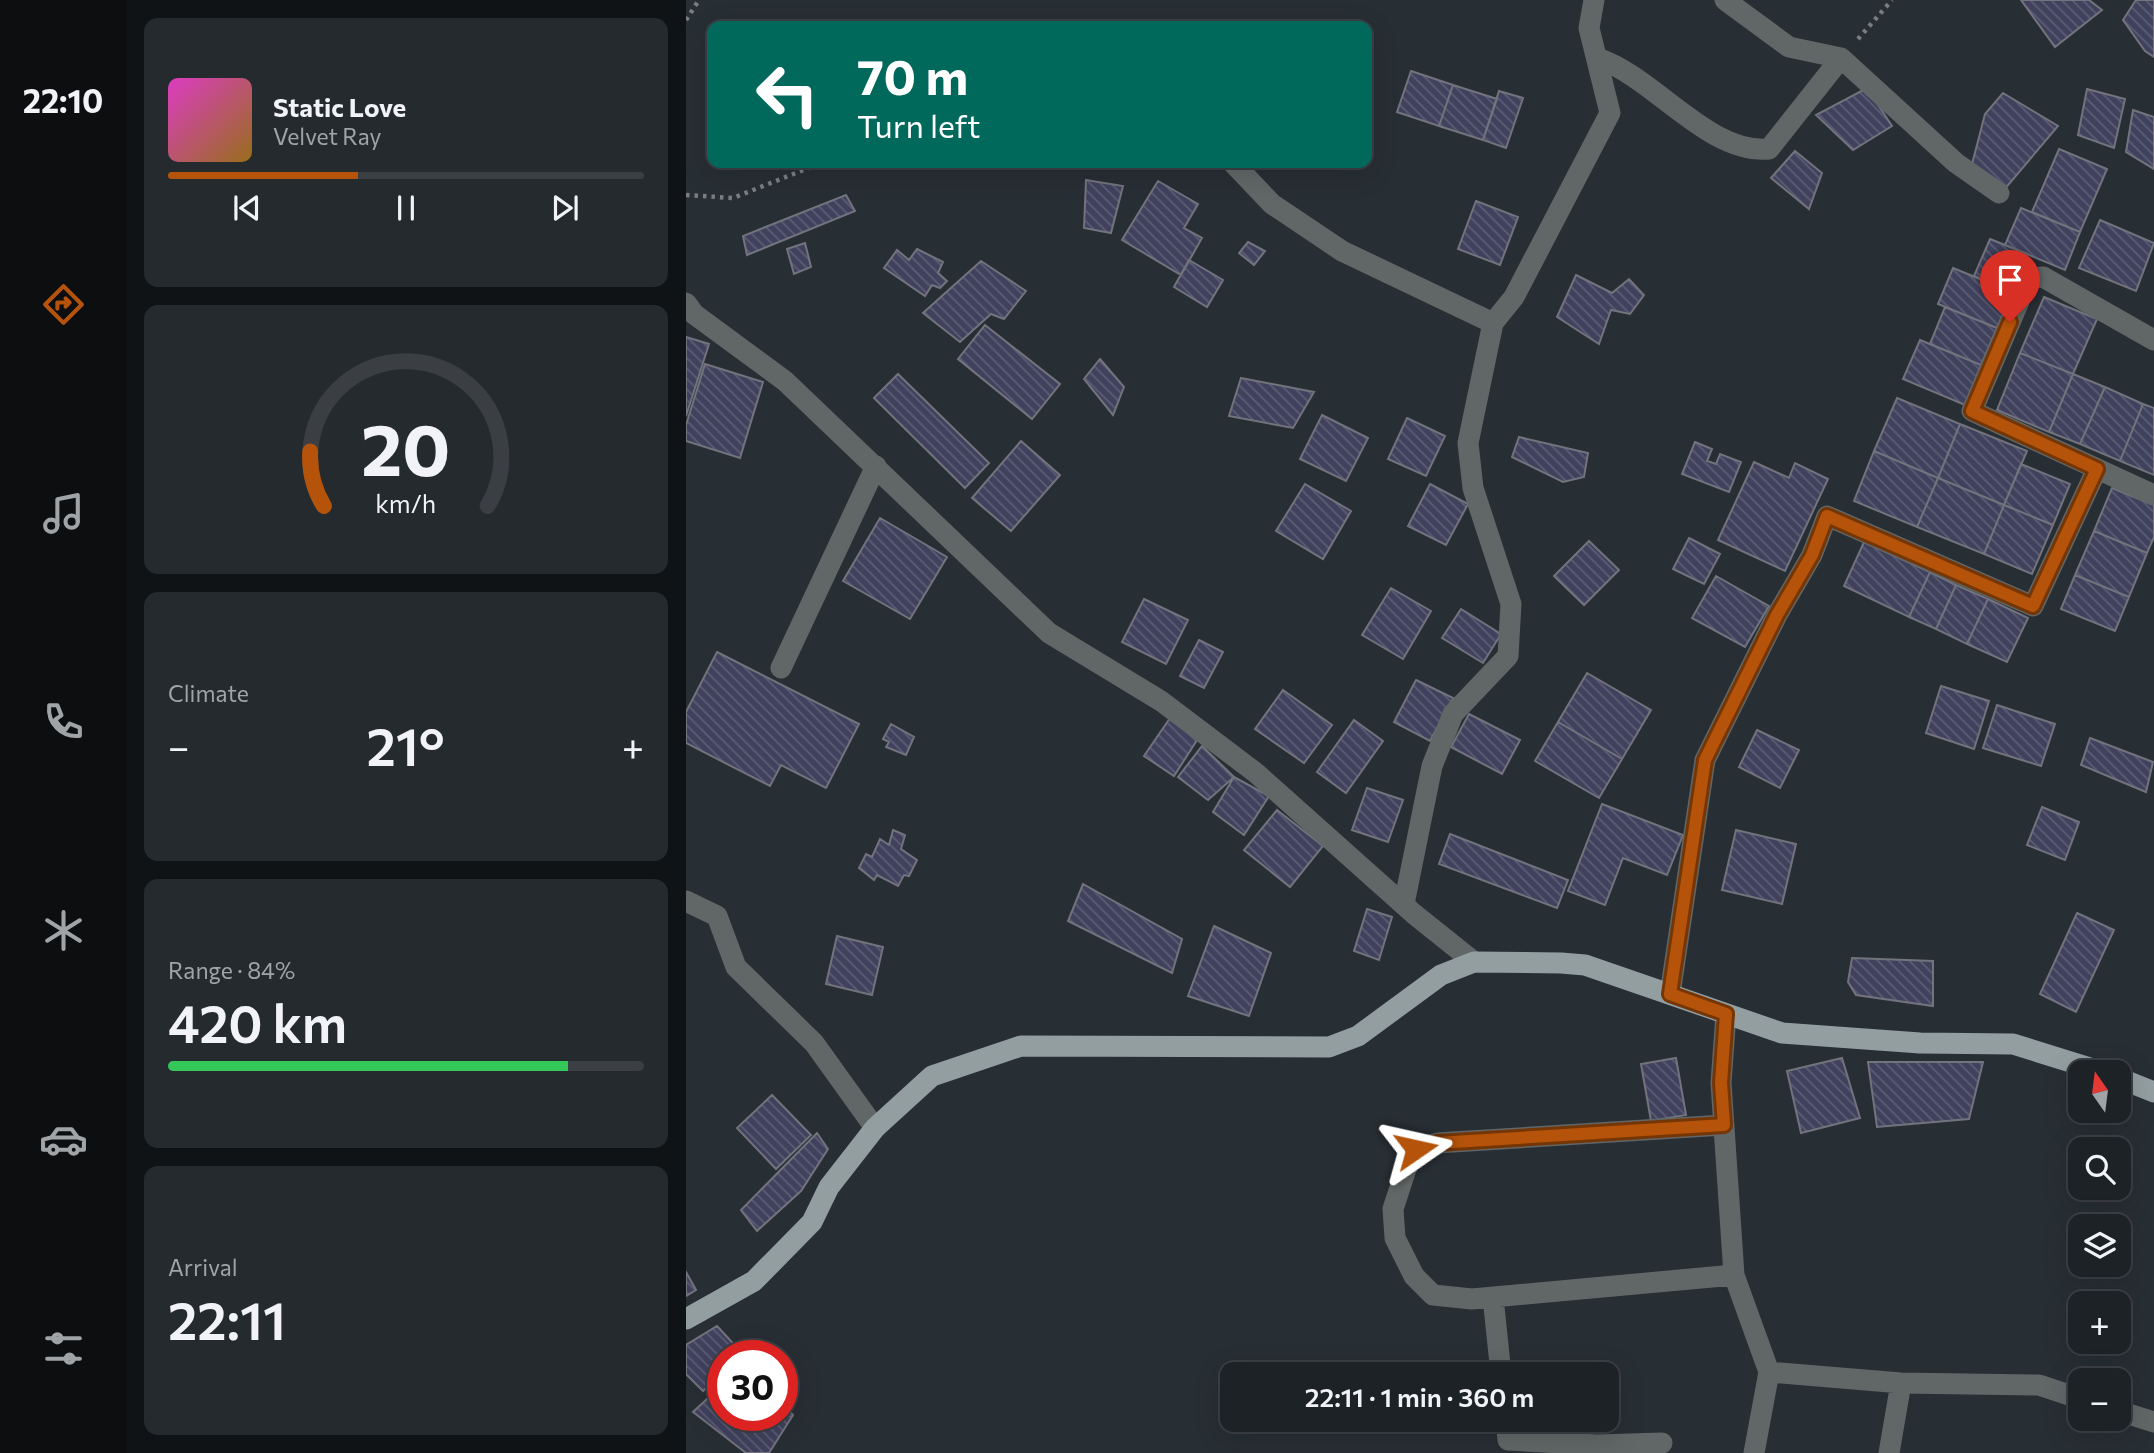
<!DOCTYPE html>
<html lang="en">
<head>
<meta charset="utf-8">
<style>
  body { margin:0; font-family:Commissioner,sans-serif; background:#252a2f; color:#f1f3f6; height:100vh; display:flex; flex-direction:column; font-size:26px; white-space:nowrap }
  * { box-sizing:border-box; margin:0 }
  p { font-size:23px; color:#a0a4a7 }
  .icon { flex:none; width:38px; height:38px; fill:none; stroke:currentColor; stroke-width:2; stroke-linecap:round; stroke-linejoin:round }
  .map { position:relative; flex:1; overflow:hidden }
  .side { display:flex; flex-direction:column; gap:18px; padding:18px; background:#101315; width:560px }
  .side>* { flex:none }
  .hud { position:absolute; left:21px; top:21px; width:665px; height:147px; border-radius:14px; box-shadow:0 7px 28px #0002,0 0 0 2px #3b3f44; background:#00695c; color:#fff; overflow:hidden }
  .needle { width:46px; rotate:346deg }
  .fabs { position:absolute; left:1382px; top:1060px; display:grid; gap:14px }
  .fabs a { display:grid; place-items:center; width:63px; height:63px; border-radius:14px; background:#1d2227; box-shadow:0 7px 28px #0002,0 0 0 2px #3b3f44; font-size:35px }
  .speed { position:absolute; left:21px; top:1340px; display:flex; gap:14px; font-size:35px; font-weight:700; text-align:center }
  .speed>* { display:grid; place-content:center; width:91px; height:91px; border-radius:50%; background:#1d2227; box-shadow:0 7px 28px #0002,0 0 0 2px #3b3f44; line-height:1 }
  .speed .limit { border:10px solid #d22; background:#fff; color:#111 }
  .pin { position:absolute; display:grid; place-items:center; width:60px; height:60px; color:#fff; margin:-72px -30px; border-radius:50% 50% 50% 0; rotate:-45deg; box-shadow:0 0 7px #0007 }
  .pin .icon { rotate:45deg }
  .me { position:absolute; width:77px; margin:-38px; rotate:79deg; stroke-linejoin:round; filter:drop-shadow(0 0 5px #0008) }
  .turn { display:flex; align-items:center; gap:24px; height:147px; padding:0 35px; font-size:32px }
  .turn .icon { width:91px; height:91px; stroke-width:2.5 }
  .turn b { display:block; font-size:49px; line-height:60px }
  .big { font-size:52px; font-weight:600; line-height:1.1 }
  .side .tile { flex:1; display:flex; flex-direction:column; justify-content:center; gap:10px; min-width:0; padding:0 24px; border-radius:14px; background:#252a2f }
  .side .dial { align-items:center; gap:0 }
  .dial svg { height:182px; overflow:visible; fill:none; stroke:#3b3f44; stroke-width:7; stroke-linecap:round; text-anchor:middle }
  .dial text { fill:#f1f3f6; stroke:none }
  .song { display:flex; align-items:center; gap:21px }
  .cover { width:84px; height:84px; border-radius:10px; background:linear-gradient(135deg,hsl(310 70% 55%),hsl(40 70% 35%)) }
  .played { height:7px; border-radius:4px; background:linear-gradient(90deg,#b45309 40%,#3b3f44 40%) }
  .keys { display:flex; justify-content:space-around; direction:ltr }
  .heat { display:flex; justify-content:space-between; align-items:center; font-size:38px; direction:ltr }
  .charge { height:10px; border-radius:5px; background:linear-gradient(90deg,#34c759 84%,#3b3f44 0) }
  .trip { position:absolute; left:534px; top:1362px; width:399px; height:70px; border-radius:14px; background:#1d2227; box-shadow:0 7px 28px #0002,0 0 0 2px #3b3f44; font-weight:600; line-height:70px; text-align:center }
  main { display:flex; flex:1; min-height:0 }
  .dock { display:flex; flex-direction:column; width:126px; justify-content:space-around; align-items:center; background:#0c0e10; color:#a0a4a7 }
  .dock .icon { width:49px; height:49px }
  .dock .active { color:#b45309 }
  .dock b { font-size:32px; color:#f1f3f6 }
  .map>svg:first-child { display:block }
</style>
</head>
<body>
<main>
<nav class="dock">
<b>22:10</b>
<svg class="icon active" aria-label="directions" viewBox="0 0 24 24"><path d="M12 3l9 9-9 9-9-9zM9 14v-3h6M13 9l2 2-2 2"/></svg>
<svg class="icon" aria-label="music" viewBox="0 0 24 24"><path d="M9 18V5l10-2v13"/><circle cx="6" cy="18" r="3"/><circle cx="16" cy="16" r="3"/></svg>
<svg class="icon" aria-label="phone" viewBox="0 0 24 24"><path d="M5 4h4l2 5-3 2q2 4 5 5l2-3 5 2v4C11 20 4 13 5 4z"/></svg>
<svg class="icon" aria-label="climate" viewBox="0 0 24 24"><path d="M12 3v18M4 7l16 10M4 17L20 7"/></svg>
<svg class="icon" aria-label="car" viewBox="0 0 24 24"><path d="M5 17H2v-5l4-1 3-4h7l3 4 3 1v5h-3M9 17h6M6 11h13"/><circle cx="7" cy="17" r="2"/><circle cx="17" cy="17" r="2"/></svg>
<svg class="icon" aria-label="filters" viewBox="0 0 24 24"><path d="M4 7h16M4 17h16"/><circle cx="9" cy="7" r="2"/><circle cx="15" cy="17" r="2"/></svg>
</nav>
<section class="side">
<div class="tile">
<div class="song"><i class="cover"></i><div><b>Static Love</b><p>Velvet Ray</p></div></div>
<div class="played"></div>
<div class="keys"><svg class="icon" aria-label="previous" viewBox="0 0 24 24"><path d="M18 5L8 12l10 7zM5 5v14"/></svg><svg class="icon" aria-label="pause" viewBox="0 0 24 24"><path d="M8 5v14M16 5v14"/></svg><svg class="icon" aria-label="next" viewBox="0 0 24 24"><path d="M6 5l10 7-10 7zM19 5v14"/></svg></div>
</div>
<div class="tile dial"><svg viewBox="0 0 100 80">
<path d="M14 69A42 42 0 1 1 86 69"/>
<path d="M14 69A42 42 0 0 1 8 45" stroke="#b45309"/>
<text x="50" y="56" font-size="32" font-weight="700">20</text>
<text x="50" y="72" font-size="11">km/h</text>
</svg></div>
<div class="tile"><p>Climate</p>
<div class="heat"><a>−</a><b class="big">21°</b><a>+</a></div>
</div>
<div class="tile"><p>Range · 84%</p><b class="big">420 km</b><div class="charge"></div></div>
<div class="tile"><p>Arrival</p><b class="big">22:11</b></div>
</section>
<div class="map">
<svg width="1468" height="1453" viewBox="0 0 1468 1453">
  <defs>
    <pattern id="building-back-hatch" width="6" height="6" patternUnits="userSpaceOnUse" patternTransform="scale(1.75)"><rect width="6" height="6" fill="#40415d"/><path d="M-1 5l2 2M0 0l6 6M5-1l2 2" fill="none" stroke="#5c5d75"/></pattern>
  </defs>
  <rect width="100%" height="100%" fill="#272e34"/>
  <path fill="url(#building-back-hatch)" stroke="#72737d" stroke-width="2" d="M1335,0H1403L1416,10L1369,47Z
    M1450,0H1468V57L1459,51L1437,20Z
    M725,71L767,85L753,126L711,112Z
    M767,85L811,99L797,140L753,126Z
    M1181,88L1206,126L1167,150L1130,115Z
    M1401,89L1439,99L1428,148L1392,135Z
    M813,91L837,98L820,148L797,140Z
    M1317,93L1372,126L1318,190L1285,168L1299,114Z
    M1447,110L1468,117V169L1440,152Z
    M1373,149L1421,169L1394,232L1346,212Z
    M1109,151L1136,173L1123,209L1085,178Z
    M400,180L437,186L425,233L398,228Z
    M472,181L512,204L498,228L516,238L495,275L436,240Z
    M160,195L169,211L61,255L57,236Z
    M790,201L832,217L814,265L772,249Z
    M1335,208L1394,232L1379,270L1319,245Z
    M1414,220L1468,243L1450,291L1393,268Z
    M1304,239L1342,254L1326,292L1288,276Z
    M562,242L579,251L568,265L553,253Z
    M119,243L125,267L108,274L101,249Z
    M231,249L257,262L252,273L261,281L254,288L246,285L239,296L198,268L211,250L223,260Z
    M503,260L537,280L521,307L488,287Z
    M295,261L340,291L318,319L305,314L274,342L237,313Z
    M1267,268L1326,292L1311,328L1252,304Z
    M890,275L926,293L943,279L958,295L944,314L925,310L913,344L871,317Z
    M1358,297L1411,319L1387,374L1334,353Z
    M1259,307L1311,328L1295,365L1244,344Z
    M299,325L374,384L346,419L272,359Z
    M0,337L23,344L0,416Z
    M1234,340L1295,365L1279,405L1217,379Z
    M1334,353L1387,374L1363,432L1311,410Z
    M414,359L438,387L427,415L398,379Z
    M19,364L77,382L54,458L0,441V425Z
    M212,374L303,463L279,488L188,398Z
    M1387,374L1419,387L1394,444L1363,432Z
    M555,378L628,392L607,428L543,416Z
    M1419,387L1457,404L1434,461L1394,444Z
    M1211,398L1274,424L1252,478L1188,451Z
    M1457,404L1468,408V475L1434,461Z
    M636,415L682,438L660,481L614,459Z
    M721,418L759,436L740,476L702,459Z
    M1274,424L1341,451L1318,505L1252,478Z
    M833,437L902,453L898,477L877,482L826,457Z
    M335,441L374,475L325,531L286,498Z
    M1009,442L1026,449L1021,461L1030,464L1034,454L1055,462L1043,492L996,474Z
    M1188,451L1252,478L1231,527L1168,501Z
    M1068,462L1103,478L1109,463L1142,479L1099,571L1032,540Z
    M1335,464L1384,484L1367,525L1318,505Z
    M1252,478L1318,505L1298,554L1231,527Z
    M619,484L665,511L637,559L590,531Z
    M744,484L782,504L760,545L722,526Z
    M1426,488L1468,505V537L1461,553L1408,531Z
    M1318,505L1367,525L1346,574L1298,554Z
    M194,518L261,557L224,619L157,581Z
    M1408,531L1461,553L1443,597L1389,575Z
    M1003,538L1034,554L1018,584L987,569Z
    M903,541L933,570L898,605L868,576Z
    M1178,542L1244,572L1223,617L1158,586Z
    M1244,572L1270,585L1250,629L1223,617Z
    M1389,575L1443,597L1429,631L1375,609Z
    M1030,576L1083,606L1059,647L1006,618Z
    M1270,585L1302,599L1281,644L1250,629Z
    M705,588L745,611L717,659L676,635Z
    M458,599L502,620L480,664L436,642Z
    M1302,599L1342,618L1321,662L1281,644Z
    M775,609L815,634L797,663L756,638Z
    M513,640L537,652L518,688L494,676Z
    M31,652L173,724L140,788L95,765L84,786L0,743V712Z
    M901,673L965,710L936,759L872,722Z
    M730,680L767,698L744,741L708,722Z
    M1255,686L1303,701L1288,749L1240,733Z
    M597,690L646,725L618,763L569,729Z
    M1311,705L1369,724L1355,766L1297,748Z
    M783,714L834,740L816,774L765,747Z
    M484,718L513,737L488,776L458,756Z
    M668,720L697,741L660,793L631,772Z
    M872,722L936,759L913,798L849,761Z
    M205,724L228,737L220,755L200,747L203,742L197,739Z
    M1071,730L1113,750L1094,788L1053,767Z
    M1404,738L1467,762L1460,792L1395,765Z
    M516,746L548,777L522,800L492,777Z
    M548,777L583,796L558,835L527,812Z
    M681,788L717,800L702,842L666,830Z
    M916,804L997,835L981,875L937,858L919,905L882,891Z
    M1356,807L1393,822L1379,860L1341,845Z
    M591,810L637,846L604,887L558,850Z
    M207,830L219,835L215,849L231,860L223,876L218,875L212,886L191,875L188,880L173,868L180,854L186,857L194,839L203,845Z
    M1050,830L1110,844L1096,904L1036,890Z
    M764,834L882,880L871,908L753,864Z
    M397,884L496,939L486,973L382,921Z
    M681,909L706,917L693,960L668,951Z
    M1391,913L1428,930L1390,1012L1354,994Z
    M528,926L585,953L563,1016L502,996Z
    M151,936L197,947L186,995L140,984Z
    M1166,958L1247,961V1006L1170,995L1162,982Z
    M990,1058L1000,1115L965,1121L955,1064Z
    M1156,1058L1174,1118L1115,1133L1101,1071Z
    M1182,1062H1297L1283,1119L1191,1127Z
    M86,1095L125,1135L90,1169L51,1128Z
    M131,1133L142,1149L115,1191L71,1231L55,1210Z
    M0,1272L10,1290L0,1296Z
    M31,1326L56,1353L37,1356V1372L17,1391L0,1374V1345Z
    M37,1384V1416H96V1403L107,1415L83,1453H60L7,1412Z"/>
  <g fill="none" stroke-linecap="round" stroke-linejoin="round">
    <path stroke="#797e84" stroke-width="4.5" stroke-dasharray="3.5 5" stroke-linecap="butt" d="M0,20L13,0
      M1172,39L1206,0
      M0,195L47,198L135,163"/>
    <path stroke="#616667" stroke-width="21" d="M1039,0L1103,47L1155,58L1270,163L1313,193
      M911,58C969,77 1021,154 1083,149L1155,58
      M547,163L586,204L656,251L807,323
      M0,303L8,314L99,381L363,633L475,701L570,773L728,914L788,962
      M1468,340L1357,277L1343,278L1286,411L1468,495
      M95,668L190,466
      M0,901L31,916L50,967L128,1043L189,1128
      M718,904L746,766L767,714L822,656L825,604L787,488L782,443L807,323L828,297L924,113L903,28L908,0
      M984,994L1019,760L1091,615L1126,555L1141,516L1347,606L1411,469
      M1040,1014L1035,1083L1048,1275L1083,1372L1215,1383L1353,1385L1395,1399
      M1038,1125L751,1143L730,1149L720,1169L707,1209L709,1238L728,1276L747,1295L786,1299L1048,1275
      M807,1297L815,1374
      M1433,1411L1468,1422
      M820,1419L822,1440L911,1445L976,1443
      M1068,1453L1083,1372
      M1203,1453L1215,1383"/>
    <path stroke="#939ea1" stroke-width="21" d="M1433,1078L1468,1092
      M0,1319L68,1281L126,1222L143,1187L189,1128L246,1076L335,1046L643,1047L672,1036L755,975L788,962L875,963L899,965L1096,1033L1234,1043L1327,1044L1420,1073"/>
  </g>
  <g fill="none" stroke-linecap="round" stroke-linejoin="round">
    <defs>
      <path id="route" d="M730,1149L751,1143L1038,1125L1035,1083L1040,1014L984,994L1019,760L1091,615L1126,555L1141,516L1347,606L1411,469L1286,411L1324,322"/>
    </defs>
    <use href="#route" stroke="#753606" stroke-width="18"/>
    <use href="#route" stroke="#b45309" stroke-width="12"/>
  </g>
</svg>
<div class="fabs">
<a><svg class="needle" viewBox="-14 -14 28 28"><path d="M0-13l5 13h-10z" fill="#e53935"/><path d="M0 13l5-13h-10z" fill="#a0a4a7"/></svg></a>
<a><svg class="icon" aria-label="search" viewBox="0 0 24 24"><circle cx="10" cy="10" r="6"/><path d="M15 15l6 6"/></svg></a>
<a><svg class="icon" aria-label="layers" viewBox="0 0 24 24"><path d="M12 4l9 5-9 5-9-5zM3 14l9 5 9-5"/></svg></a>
<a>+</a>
<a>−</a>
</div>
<div class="speed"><div class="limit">30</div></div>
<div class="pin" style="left:1324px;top:322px;background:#d93025"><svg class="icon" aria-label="arrive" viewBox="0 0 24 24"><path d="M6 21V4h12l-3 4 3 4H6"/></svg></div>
<svg class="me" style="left:730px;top:1149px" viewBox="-20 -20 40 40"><path d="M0-17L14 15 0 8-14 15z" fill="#b45309" stroke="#fff" stroke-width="4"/></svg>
<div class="trip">22:11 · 1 min · 360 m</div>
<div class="hud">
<div class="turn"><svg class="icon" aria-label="left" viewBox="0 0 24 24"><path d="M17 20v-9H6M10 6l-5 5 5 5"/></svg><div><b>70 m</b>Turn left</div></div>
</div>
</div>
</main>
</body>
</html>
